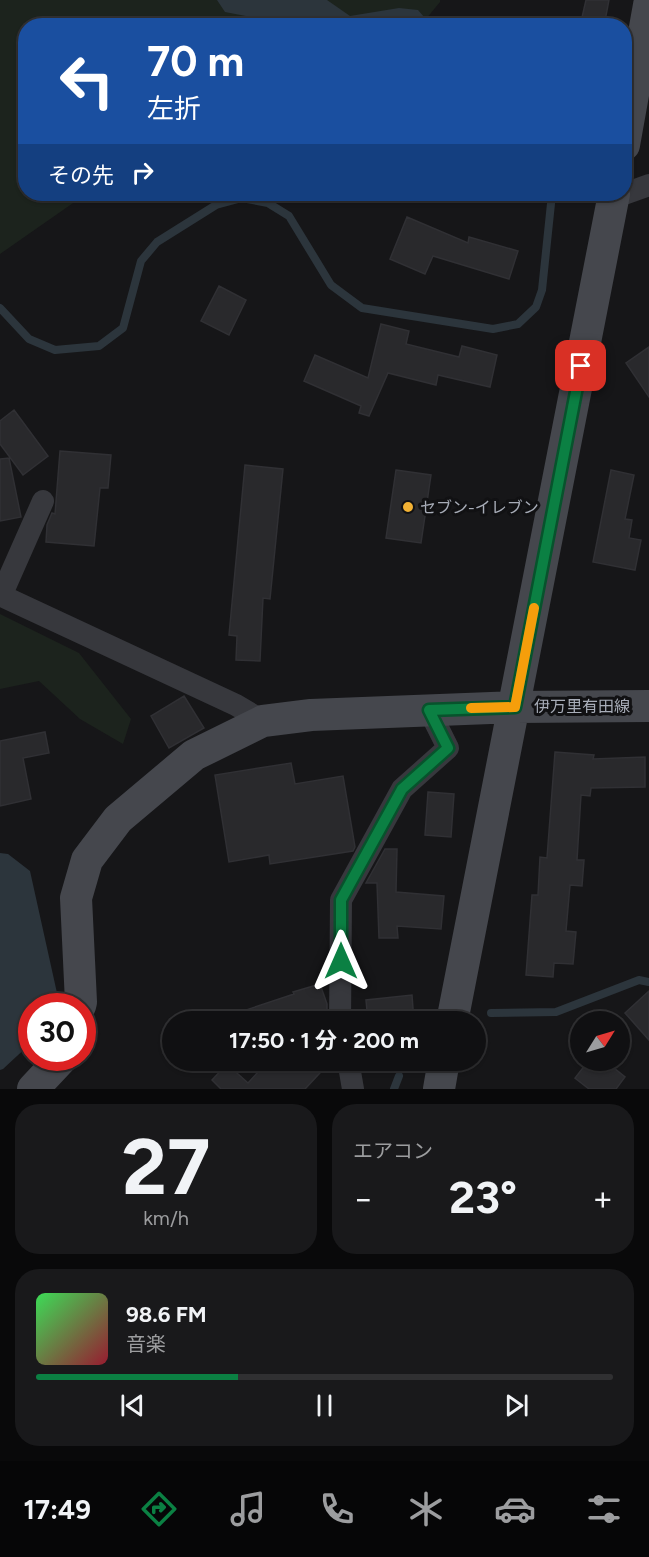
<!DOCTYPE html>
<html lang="ja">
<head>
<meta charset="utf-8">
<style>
  body { margin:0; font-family:Figtree,"Noto Sans JP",sans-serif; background:#19191b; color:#f1f3f6; height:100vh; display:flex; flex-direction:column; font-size:22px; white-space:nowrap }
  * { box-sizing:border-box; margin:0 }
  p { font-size:20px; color:#9c9d9f }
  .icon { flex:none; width:33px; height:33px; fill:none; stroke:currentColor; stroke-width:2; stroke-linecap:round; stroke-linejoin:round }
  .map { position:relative; height:1089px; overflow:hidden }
  .side { display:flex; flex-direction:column; gap:15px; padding:15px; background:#09090a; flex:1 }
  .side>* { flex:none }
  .banner { position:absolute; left:18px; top:18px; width:614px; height:183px; border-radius:24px; box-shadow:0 2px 4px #0004,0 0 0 2px #303032; background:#1a4fa0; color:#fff; overflow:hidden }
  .needle { width:39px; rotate:53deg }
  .controls { position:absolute; left:570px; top:1011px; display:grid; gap:12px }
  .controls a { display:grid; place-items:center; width:60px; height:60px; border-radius:50%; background:#101012; box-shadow:0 2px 4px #0004,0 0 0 2px #303032; font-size:30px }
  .speed { position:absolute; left:18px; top:993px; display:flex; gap:12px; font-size:30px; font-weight:700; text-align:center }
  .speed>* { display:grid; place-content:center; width:78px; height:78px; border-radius:50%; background:#101012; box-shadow:0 2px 4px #0004,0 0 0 2px #303032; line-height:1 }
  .speed .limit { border:9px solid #d22; background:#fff; color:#111 }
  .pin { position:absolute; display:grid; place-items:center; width:51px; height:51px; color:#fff; margin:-26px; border-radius:12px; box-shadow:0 3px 9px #0006 }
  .me { position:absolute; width:66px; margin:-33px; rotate:0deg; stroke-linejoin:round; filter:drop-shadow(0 0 4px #0008) }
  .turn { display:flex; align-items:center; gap:21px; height:126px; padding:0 30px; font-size:27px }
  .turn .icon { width:78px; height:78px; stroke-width:2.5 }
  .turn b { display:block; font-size:42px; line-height:51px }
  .then { display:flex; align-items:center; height:57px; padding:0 30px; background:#0003; gap:12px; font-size:22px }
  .big { font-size:45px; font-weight:700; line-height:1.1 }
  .side .widget { flex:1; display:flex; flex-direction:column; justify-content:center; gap:9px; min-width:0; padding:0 21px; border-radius:24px; background:#19191b }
  .side .dial { align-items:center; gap:0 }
  .dial b { font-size:78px; line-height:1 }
  .song { display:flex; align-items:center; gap:18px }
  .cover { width:72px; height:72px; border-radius:9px; background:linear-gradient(135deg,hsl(130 70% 55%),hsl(350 70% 35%)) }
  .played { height:6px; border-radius:3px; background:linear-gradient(90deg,#0b8043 35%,#303032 35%) }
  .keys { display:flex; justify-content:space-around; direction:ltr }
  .heat { display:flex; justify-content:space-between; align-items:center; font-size:33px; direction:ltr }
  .side .tiles { flex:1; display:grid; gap:15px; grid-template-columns:1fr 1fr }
  .widget:last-child { grid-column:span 2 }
  .trip { position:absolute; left:162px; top:1011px; width:324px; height:60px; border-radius:30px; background:#101012; box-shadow:0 2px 4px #0004,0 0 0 2px #303032; font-weight:700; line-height:60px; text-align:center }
  .menu { display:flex; height:96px; justify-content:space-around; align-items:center; background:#060607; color:#9c9d9f }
  .menu .icon { width:42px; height:42px }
  .menu .on { color:#0b8043 }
  .menu b { font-size:27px; color:#f1f3f6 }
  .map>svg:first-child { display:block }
</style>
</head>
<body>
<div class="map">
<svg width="649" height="1089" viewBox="0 0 649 1089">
  <rect width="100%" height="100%" fill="#161618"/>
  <path fill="#1c231d" d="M0,0H440V2L421,25L26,26V194H86L0,254Z
    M0,614L79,653L131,719L123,744L80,719L39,681L0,689Z"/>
  <path fill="#2c353c" d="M217,0H327L350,16L399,8L418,10L431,25H291L225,12Z
    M0,853L8,854L30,871L57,993L51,1006H32L31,1043L3,1069L0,1070Z"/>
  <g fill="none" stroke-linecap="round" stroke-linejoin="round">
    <path stroke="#2c353c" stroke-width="8" d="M0,308L29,339L55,350L99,346L123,328L141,261L157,242L216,205L242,198L268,203L289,216L331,285L362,308L493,329L518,324L536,307L542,290L552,194
      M491,1013L556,1012L639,980L649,982
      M394,1089L399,1076"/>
  </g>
  <path fill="#29292c" stroke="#303034" stroke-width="1.5" d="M586,0H609L604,26H580Z
    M407,217L468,243L469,237L518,251L509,279L433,256L425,274L390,259Z
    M219,286L246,300L229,335L201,321Z
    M381,324L409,331L406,344L459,357L462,346L497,355L490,387L438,375L436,385L388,373L369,416L359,413L361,406L304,381L315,355L368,378Z
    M649,347V397L626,363Z
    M14,410L48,456L23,475L0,444V421Z
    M60,451L111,455L108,488H100L94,546L46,542L47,525L52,513L55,514Z
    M9,458L21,517L0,521V459Z
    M245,465L283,469L270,599L263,598L260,661L236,660L237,636L229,635Z
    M396,470L431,475L421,543L386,538Z
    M611,470L634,475L625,519L632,520L629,538L641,540L635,570L593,562Z
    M184,696L204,728L169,748L151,716Z
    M45,732L49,753L23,758L31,799L0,806V741Z
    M555,752L594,755L593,759L645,757V787L591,788L590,796L581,795L577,860H584L582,886L570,885L566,931L576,932L573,964L554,963L553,977L526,975L532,895H538L540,857L547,858Z
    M291,763L295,784L343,776L355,847L353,851L270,864L269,855L229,862L215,775Z
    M428,792L454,794L451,837L425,835Z
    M385,849H397L396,892L444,896L441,929L397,926L398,938H379L377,883H366Z
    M320,984L327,1004V1018L315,1022H223L222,1018L294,994L293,992Z
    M649,991V1040L625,1013Z
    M412,995L414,1022H368L366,1000Z
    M269,1060H332L305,1089H221L212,1080L227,1064L248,1083Z
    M589,1060H604L625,1077L616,1089H589L575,1078Z"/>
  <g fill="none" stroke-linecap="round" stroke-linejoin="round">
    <path stroke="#37383d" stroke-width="22" d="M613,198L649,185
      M0,595L236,705L263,721
      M1,596L43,501
      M340,1022L341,900L402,789L448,748L429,710
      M348,1060L353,1089"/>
    <path stroke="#45474d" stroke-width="32" d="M624,145L649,5
      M80,1006L81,1002L76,898L87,860L118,819L194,755L263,721L311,715L515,707L649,706
      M452,1022L614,194
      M33,1089L62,1058
      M439,1089L444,1060"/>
  </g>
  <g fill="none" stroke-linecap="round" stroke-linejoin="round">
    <defs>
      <path id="route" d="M341,961V900L402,789L448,748L429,710L515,707L581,366"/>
    </defs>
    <use href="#route" stroke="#07532c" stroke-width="15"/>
    <use href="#route" stroke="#0b8043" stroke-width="10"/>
    <path stroke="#f59e0b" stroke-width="10" d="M471,708L515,707L534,608"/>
  </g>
  <circle fill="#f2b134" stroke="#111113" stroke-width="2" cx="408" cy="507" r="6"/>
  <g text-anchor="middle" stroke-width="6" stroke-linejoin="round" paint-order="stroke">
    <g font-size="16" fill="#a8adb8" stroke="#111113" text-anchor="start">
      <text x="420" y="513">セブン-イレブン</text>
    </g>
    <g font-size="16" fill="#a8adb8" stroke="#111113">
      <text x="582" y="712">伊万里有田線</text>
    </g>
  </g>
</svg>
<div class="controls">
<a><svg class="needle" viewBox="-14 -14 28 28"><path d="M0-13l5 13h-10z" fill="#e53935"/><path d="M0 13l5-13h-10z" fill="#9c9d9f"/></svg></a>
</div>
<div class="speed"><div class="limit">30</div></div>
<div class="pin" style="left:581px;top:366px;background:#d93025"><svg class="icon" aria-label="arrive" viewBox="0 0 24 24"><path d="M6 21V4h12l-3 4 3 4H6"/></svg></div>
<svg class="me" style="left:341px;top:961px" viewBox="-20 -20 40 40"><path d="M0-17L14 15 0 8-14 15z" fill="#0b8043" stroke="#fff" stroke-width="4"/></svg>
<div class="trip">17:50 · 1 分 · 200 m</div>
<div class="banner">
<div class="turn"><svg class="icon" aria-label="left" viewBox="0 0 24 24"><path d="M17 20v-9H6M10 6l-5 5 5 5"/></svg><div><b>70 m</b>左折</div></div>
<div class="then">その先<svg class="icon" aria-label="right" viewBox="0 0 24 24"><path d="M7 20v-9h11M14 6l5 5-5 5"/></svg></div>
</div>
</div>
<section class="side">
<div class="tiles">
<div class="widget dial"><b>27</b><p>km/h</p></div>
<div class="widget"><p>エアコン</p>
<div class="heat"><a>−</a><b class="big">23°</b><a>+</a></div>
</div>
<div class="widget">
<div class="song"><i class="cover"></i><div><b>98.6 FM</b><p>音楽</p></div></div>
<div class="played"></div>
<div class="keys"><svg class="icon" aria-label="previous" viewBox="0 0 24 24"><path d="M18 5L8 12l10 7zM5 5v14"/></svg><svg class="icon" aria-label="pause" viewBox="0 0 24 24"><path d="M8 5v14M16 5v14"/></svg><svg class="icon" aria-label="next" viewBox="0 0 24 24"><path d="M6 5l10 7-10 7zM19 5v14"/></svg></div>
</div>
</div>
</section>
<nav class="menu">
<b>17:49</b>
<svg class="icon on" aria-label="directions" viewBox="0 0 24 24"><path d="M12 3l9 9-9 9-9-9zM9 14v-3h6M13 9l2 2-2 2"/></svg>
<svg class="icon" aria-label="music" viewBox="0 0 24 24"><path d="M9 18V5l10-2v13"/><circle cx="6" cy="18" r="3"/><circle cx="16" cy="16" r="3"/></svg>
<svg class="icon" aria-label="phone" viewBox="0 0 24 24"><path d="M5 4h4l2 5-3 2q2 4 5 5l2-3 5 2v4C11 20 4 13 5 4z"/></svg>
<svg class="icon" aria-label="climate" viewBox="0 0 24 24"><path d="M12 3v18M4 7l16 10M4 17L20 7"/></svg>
<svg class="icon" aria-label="car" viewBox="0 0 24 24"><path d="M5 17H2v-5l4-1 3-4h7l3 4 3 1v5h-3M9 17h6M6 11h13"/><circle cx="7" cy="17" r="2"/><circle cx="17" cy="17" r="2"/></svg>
<svg class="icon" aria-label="filters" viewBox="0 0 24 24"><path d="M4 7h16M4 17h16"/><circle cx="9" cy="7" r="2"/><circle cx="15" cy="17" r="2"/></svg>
</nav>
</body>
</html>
